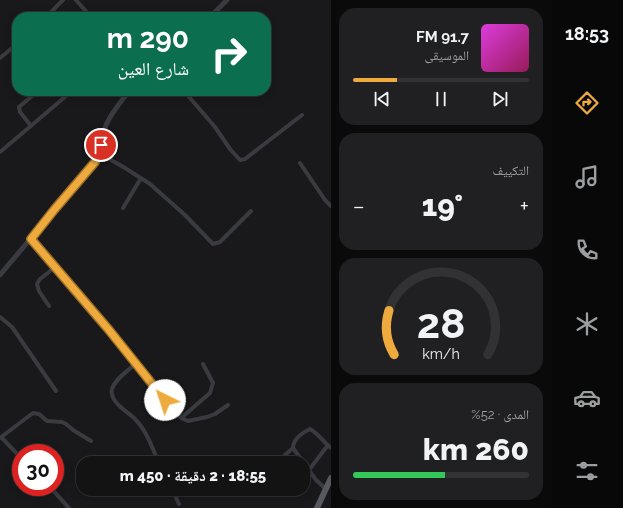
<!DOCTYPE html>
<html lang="ar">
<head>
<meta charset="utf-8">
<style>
  body { margin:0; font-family:Raleway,"Noto Naskh Arabic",sans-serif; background:#202022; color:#f1f3f6; direction:rtl; height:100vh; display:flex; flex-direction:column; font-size:15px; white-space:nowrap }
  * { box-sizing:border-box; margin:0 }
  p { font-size:13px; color:#9d9ea0 }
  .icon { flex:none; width:22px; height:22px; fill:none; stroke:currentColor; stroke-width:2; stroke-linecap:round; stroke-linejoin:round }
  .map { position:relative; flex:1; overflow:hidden; direction:ltr }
  .details { display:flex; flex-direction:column; gap:8px; padding:8px; background:#0a0a0b; width:220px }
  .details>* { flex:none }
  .banner { position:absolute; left:12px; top:12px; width:259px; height:84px; border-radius:16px; box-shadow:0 2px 10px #0003,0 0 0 1px #323234; direction:rtl; background:#0b6e4f; color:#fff; overflow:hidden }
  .speed { position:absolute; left:12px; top:444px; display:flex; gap:8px; font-size:20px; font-weight:700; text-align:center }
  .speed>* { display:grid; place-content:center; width:52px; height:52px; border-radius:50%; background:#131314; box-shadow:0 2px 10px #0003,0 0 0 1px #323234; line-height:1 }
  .speed .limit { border:6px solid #d22; background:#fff; color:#111 }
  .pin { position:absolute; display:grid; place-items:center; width:34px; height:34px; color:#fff; margin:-17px; border:2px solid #fff; border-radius:50%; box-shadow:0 1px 4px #0007 }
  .me { position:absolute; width:44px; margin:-22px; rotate:319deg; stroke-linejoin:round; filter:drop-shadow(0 0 3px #0008) }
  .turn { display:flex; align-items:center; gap:14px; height:84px; padding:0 16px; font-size:18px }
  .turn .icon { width:52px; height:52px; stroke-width:2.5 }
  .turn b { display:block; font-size:28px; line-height:34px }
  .big { font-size:30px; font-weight:800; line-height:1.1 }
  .details .widget { flex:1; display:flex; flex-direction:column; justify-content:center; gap:6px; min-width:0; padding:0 14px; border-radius:16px; background:#202022 }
  .details .dial { align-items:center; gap:0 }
  .dial svg { height:104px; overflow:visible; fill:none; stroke:#323234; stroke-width:7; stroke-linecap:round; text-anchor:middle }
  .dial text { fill:#f1f3f6; stroke:none }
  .song { display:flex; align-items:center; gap:12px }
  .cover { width:48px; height:48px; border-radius:6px; background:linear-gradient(135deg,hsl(300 70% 55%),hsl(330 70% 35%)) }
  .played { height:4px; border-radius:2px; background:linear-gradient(90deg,#efaa3d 25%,#323234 25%) }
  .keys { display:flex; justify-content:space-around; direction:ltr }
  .heat { display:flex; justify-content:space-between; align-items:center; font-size:22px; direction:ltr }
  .charge { height:6px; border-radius:3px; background:linear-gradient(90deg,#34c759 52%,#323234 0) }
  .trip { position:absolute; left:76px; top:456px; width:234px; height:40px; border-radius:16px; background:#131314; box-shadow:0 2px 10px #0003,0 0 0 1px #323234; font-weight:800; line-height:40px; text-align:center; direction:rtl }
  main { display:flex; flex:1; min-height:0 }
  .tabs { display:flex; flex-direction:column; width:72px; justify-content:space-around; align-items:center; background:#080808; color:#9d9ea0 }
  .tabs .icon { width:28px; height:28px }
  .tabs .current { color:#efaa3d }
  .tabs b { font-size:18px; color:#f1f3f6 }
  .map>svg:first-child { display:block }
</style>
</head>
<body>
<main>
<nav class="tabs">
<b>18:53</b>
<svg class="icon current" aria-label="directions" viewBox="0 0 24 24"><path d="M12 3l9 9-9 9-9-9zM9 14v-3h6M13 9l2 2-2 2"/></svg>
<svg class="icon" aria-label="music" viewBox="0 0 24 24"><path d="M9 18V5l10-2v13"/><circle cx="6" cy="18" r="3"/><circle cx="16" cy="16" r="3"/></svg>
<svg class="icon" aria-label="phone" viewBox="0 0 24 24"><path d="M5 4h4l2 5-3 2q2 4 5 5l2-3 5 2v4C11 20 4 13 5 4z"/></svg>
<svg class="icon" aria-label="climate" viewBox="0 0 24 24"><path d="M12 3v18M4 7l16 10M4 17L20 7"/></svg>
<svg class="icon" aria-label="car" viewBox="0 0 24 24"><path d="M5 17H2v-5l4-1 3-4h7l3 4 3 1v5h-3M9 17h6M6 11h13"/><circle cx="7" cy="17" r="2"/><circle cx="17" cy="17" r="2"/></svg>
<svg class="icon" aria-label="filters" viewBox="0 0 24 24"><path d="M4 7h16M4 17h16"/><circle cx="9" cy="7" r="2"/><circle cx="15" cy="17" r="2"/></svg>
</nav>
<section class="details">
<div class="widget">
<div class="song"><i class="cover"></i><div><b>91.7 FM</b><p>الموسيقى</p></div></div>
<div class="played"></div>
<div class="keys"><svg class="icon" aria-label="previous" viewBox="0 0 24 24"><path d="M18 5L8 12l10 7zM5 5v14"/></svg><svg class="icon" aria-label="pause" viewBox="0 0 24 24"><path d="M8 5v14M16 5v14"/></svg><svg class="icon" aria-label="next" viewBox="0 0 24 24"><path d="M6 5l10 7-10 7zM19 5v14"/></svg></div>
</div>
<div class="widget"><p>التكييف</p>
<div class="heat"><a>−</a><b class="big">19°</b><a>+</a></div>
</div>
<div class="widget dial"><svg viewBox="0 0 100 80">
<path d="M14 69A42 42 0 1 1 86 69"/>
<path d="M14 69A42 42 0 0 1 10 35" stroke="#efaa3d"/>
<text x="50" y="56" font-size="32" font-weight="700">28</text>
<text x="50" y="72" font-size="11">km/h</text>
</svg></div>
<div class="widget"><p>المدى · 52%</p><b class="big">260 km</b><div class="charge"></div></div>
</section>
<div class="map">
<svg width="331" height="508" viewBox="0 0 331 508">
  <rect width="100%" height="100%" fill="#19191b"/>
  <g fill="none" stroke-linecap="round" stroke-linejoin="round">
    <path stroke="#3a3b40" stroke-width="4" d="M76,0L91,17
      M46,17L63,0
      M0,58L17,44
      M184,91L215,127L230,149L240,160L245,159L302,115
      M31,126L20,112L19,107L38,91
      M0,152L72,91
      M99,153L125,168L150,184L185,215L213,244L220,242L251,211
      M300,163L325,200L331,206
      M123,208L141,178
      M31,239L117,340L158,392L181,418L188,421L207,417L215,414L228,405
      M49,306L39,291L37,284L40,279L54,268
      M0,317L12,327L56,391
      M135,364C128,371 115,379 112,389C109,402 128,412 135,419C147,431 152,448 159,463
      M181,418L210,393L213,383L203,364
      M1,437L21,458
      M0,438L33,413L39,414L47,421L62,422L66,424L73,430L91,441
      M276,463L293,448
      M309,470L328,445
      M50,487L69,508
      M172,489L179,504
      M326,489L316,480L293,448C293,439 302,433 310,429C318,433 323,442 331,448
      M240,495L247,489"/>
    <path stroke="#3a3b40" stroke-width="5" d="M210,17L227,0
      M0,275L95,162C100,151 101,140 105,128C109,115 121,102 129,91"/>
    <path stroke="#56585f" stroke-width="6" d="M317,508L331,478"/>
  </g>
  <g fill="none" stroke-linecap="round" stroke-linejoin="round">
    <defs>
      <path id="route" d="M101,145L99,153L95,162L54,210L31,239L109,330L165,400"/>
    </defs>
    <use href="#route" stroke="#9b6e28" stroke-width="10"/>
    <use href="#route" stroke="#efaa3d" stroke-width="7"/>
  </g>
</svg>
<div class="speed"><div class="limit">30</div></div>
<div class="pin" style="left:101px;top:145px;background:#d93025"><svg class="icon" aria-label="arrive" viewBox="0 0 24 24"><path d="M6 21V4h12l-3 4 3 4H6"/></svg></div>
<svg class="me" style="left:165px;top:400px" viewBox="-20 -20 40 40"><circle r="19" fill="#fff"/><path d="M0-13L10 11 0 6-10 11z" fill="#efaa3d"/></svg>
<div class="trip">18:55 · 2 دقيقة · 450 m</div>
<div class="banner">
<div class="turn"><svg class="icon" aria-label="right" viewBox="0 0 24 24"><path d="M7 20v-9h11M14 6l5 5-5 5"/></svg><div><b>290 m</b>شارع العين</div></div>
</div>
</div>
</main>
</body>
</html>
